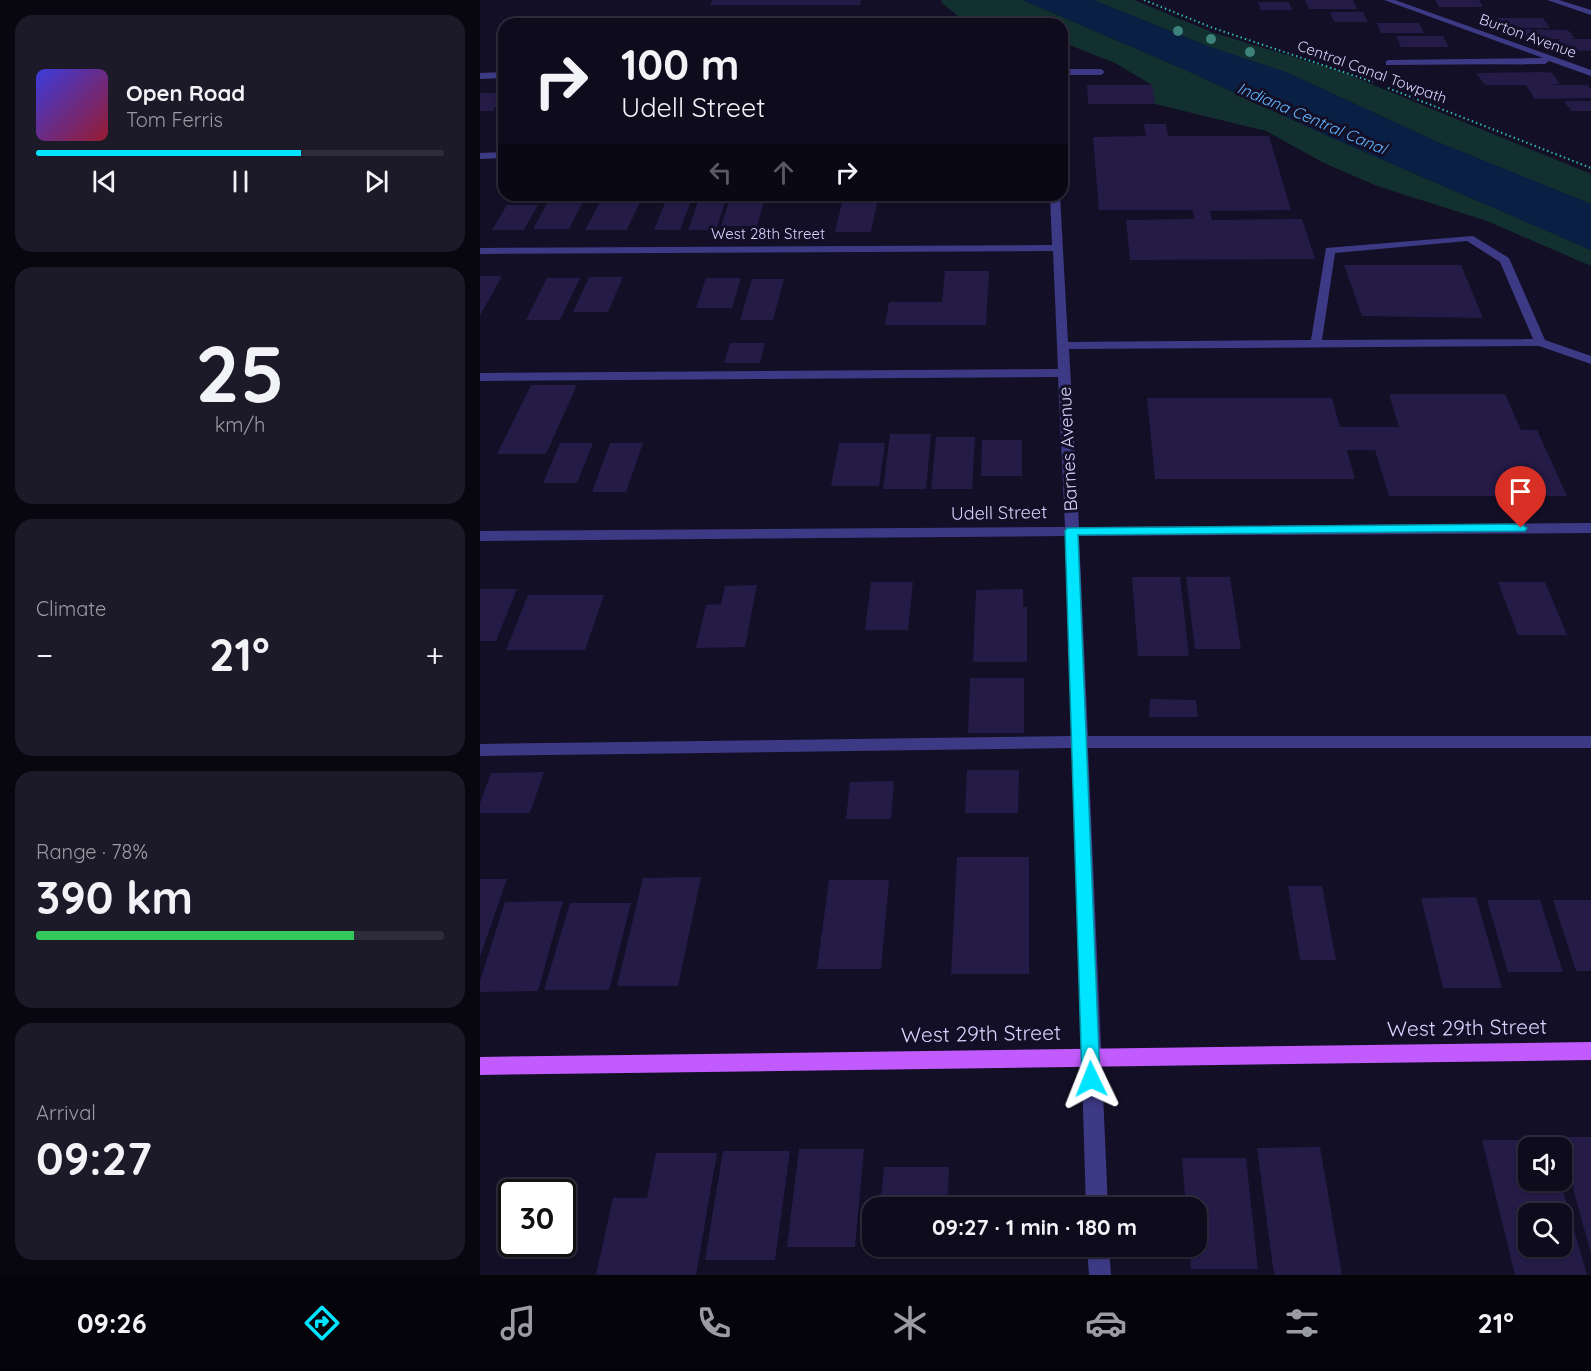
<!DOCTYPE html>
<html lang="en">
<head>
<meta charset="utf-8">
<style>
  body { margin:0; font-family:Quicksand,sans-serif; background:#1c1929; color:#f1f3f6; height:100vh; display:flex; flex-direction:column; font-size:22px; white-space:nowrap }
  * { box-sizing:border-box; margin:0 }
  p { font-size:20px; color:#9b9ba3 }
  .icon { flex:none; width:33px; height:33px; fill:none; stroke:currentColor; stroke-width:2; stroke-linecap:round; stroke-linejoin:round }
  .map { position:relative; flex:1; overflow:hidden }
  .details { display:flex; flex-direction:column; gap:15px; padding:15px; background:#08060f; width:480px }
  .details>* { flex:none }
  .hud { position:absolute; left:18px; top:18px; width:570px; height:183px; border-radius:18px; box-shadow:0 2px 4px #0004,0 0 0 2px #2e2b3b; background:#0e0b1c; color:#f1f3f6; overflow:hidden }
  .tools { position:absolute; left:1038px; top:1137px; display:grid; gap:12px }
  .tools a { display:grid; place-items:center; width:54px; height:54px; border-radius:12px; background:#0e0b1c; box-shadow:0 2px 4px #0004,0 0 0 2px #2e2b3b; font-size:30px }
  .speed { position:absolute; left:18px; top:1179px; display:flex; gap:12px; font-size:30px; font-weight:700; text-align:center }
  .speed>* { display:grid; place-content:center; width:78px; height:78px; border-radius:50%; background:#0e0b1c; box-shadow:0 2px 4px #0004,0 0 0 2px #2e2b3b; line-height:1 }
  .speed .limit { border:3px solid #111; border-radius:9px; background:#fff; color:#111 }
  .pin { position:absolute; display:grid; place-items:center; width:51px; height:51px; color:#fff; margin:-62px -26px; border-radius:50% 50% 50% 0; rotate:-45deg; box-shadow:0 0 6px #0007 }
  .pin .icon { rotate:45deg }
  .me { position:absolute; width:66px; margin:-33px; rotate:358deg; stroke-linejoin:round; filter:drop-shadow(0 0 4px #0008) }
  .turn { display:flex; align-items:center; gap:21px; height:126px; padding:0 24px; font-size:27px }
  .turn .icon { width:78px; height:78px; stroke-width:2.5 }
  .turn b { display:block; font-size:42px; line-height:51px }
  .lanes { display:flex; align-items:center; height:57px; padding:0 24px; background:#0003; justify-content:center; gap:30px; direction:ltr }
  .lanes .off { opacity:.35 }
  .big { font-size:45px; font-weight:700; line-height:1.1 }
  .details .tile { flex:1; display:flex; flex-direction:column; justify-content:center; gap:9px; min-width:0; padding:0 21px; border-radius:18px; background:#1c1929 }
  .details .dial { align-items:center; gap:0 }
  .dial b { font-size:78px; line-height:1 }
  .song { display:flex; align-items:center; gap:18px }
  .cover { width:72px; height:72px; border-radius:9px; background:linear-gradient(135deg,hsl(240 70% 55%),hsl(350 70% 35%)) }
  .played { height:6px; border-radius:3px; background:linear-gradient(90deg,#00e5ff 65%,#2e2b3b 65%) }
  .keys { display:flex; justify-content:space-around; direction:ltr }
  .heat { display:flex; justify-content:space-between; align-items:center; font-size:33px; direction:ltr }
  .charge { height:9px; border-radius:4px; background:linear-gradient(90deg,#34c759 78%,#2e2b3b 0) }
  .trip { position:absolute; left:382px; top:1197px; width:345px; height:60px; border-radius:18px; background:#0e0b1c; box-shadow:0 2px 4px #0004,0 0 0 2px #2e2b3b; font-weight:700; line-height:60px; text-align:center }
  .menu { display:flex; height:96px; justify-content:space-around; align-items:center; background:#06040b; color:#9b9ba3 }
  .menu .icon { width:42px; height:42px }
  .menu .selected { color:#00e5ff }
  .menu b { font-size:27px; color:#f1f3f6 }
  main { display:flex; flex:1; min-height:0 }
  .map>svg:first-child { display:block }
</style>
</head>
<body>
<main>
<section class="details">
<div class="tile">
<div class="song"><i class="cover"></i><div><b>Open Road</b><p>Tom Ferris</p></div></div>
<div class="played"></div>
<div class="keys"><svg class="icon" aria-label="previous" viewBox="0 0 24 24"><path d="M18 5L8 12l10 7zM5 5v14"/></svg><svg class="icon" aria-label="pause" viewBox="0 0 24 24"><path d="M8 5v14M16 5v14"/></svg><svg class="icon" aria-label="next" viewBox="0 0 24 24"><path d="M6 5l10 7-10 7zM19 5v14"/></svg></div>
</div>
<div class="tile dial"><b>25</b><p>km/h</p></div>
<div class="tile"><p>Climate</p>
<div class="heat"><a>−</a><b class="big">21°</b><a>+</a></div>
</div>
<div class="tile"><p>Range · 78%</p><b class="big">390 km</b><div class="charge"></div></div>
<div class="tile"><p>Arrival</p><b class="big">09:27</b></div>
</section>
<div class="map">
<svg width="1111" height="1275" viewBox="0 0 1111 1275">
  <rect width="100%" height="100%" fill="#130f26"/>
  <path fill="#12302f" d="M462,0H543L701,68L848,136L1111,250V266L1007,221L897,186L844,163L786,131L675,104L672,85L635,63L582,42V24H488L461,2Z
    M613,0H654L734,33L857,70L1111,174V204L955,141L808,73L727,46Z"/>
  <path fill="#0a1f44" d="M543,0H613L727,46L808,73L955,141L1111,204V250L848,136L701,68Z"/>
  <path fill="#241b47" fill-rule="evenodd" d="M232,0H381L380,5H230Z
    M825,0H873L877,9H829Z
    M955,0H999L1003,7H959Z
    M778,2H809L812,10H781Z
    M850,12H883L888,22H854Z
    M1018,18H1063L1070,28H1024Z
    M897,23H939L944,33H901Z
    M1035,29L1088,30L1095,38L1089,39H1111V51L1085,50L1077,41L1081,39H1042Z
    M916,36H963L969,47H921Z
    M1062,72L1072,73L1080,84L1072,85H1108L1111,89V98L1055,99L1046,85H1005L996,73Z
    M607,85H672L675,104H608Z
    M0,93H24V95L13,111H0Z
    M1084,101H1111V111H1091Z
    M664,124H686L688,136H789L811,210L730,211L732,220L822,219L835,259L650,260L646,220L714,219L713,210H619L613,137L666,136Z
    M71,196H106L89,229H53Z
    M187,198H212L200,230H174Z
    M363,198H398L391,232H355Z
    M219,199H246L236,230H208Z
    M120,202H160L147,230H105Z
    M249,202H284L277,226H241Z
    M27,205H58L44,230H12Z
    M864,265H981L1003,318L882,316Z
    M465,271H509L506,325H405L409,302H462Z
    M0,276H22L0,316Z
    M109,277H143L128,312H93Z
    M67,278H100L80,320H46Z
    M226,278H261L252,308H216Z
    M272,279H304L293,320H260Z
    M250,343H285L280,363H244Z
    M51,385H97L66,454H17Z
    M909,394H1025L1041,430H1057L1087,496H909L895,450H867L875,479H675L667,398H852L860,427H919Z
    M410,434H451L446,489H403Z
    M456,437H495L492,489H451Z
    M502,440H542V476H501Z
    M80,443H113L97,483H63Z
    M130,443H163L146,492H112Z
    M359,443H405L399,486H351Z
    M652,577H700L709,656H658Z
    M706,577H750L761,649H715Z
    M391,582H433L428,630H385Z
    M1018,582H1065L1087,635H1038Z
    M277,585L265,647L216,648L226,605L241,604L245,586Z
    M0,589H37L16,641H0Z
    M543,589V607H547V662H493L496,590Z
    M48,595H124L105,650H26Z
    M490,678H544V733H488Z
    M670,699L716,700L718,717H669Z
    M487,770H539L538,813H485Z
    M64,772L50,813H0V803L11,773Z
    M414,781L411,819H366L370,782Z
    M477,857H549V974H471Z
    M221,877L198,986H137L163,878Z
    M0,879H27L0,957Z
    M349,880H409L401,969H337Z
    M808,886H842L856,960H820Z
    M996,897L1022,988H963L941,898Z
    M1007,900H1060L1083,972H1028Z
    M1073,900H1111V971H1096Z
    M83,901L58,991L0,992V981L25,902Z
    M90,903H151L129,990H64Z
    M1077,1137H1111V1254L1082,1148Z
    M1002,1140H1069L1071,1148H1048V1180H1080L1107,1275H1035ZM1048,1214H1082V1246H1048Z
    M840,1147L862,1275H794L777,1148Z
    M319,1149H384L375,1247H307Z
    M243,1151H310L295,1260H225Z
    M176,1153H237L216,1275H116L133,1198H167Z
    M702,1158H766L778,1269H711L709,1246H717V1208H706Z
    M404,1167H469L467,1208H400Z
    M397,1246H465V1249H397Z"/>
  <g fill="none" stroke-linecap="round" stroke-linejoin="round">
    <path stroke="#2fb8b0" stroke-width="2" stroke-dasharray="1.5 3" stroke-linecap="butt" d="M664,0L733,28L893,82
      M908,88L1111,168"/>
    <path fill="#3d3a85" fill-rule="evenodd" d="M904,0H915L1111,70V76L1069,61L1065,64L906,65V61L909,60L1063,58Z
      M1067,0H1079L1111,10V15Z
      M582,69H621L625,72L621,75H582Z
      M24,72V78L0,79V73Z
      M24,152V158L0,159V153Z
      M570,195H580L588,342L831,340L846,248L993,236L1029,258L1065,340L1111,356V364L1059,346L589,349L599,527L1111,523V533L599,536L608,736H1111V748H608L628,1208H606L592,748L0,756V744L592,736L585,536L0,541V531L585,527L578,377L0,381V373L578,369L573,251L0,254V248L572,245ZM987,241L1020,262L1053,339L842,340L855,253Z
      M607,1246H629L631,1275H609Z"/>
    <path fill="#c25bff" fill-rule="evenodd" d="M1111,1042V1060L0,1075V1057Z"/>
  </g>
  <g fill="#3d827b">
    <circle cx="698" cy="31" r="5"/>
    <circle cx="731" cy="39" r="5"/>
    <circle cx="770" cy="52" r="5"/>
  </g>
  <path fill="#00e5ff" stroke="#0095a6" stroke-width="1.5" d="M1041,524L1047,528L1045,531L598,535L620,1079L618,1085L611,1087L605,1085L602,1079L585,531L587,528Z"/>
  <g text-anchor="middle" stroke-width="6" stroke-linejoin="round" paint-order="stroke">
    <g font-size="15" fill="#d9d4ff" stroke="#130f26">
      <text transform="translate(1048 36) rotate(20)" y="5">Burton Avenue</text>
      <text transform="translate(892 72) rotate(20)" y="5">Central Canal Towpath</text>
      <text x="288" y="239">West 28th Street</text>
    </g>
    <g font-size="16" font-style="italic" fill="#62b6ff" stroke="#130f26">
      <text transform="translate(832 118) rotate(23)" y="6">Indiana Central Canal</text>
    </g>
    <g font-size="18" fill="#d9d4ff" stroke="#130f26">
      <text transform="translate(588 449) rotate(-93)" y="6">Barnes Avenue</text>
      <text transform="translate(519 513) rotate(-1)" y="6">Udell Street</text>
    </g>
    <g font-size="21" fill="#d9d4ff" stroke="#130f26">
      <text transform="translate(987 1028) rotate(-1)" y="7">West 29th Street</text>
      <text transform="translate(501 1034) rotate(-1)" y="7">West 29th Street</text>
    </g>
  </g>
</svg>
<div class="tools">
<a><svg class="icon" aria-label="sound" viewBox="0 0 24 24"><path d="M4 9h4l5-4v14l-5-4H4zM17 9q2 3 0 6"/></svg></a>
<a><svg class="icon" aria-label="search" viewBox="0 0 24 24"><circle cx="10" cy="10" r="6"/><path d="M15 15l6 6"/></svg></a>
</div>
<div class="speed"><div class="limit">30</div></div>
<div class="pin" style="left:1041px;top:528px;background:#d93025"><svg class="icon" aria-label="arrive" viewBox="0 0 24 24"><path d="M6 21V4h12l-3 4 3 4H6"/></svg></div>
<svg class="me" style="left:611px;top:1079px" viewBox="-20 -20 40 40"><path d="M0-17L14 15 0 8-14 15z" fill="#00e5ff" stroke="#fff" stroke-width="4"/></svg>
<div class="trip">09:27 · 1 min · 180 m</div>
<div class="hud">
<div class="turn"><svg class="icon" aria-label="right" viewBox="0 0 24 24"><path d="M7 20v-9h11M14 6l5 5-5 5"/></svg><div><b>100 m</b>Udell Street</div></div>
<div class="lanes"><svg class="icon off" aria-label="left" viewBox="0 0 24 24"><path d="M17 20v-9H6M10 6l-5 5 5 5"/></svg><svg class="icon off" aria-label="ahead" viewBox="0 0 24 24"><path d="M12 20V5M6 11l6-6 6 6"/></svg><svg class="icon" aria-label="right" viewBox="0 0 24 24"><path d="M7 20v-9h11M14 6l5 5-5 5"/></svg></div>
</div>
</div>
</main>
<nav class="menu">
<b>09:26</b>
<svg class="icon selected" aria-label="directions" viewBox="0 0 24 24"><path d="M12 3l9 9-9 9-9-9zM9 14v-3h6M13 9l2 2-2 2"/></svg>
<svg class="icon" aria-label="music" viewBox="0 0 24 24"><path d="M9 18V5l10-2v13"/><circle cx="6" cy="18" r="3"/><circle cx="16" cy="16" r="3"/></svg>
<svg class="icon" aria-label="phone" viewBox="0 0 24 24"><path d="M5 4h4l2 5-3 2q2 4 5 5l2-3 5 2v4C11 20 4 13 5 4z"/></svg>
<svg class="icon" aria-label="climate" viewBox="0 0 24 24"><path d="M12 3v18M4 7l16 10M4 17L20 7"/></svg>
<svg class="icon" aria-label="car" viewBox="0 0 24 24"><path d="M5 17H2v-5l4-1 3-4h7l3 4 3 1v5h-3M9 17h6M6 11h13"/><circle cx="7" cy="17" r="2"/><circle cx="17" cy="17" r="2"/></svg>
<svg class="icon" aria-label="filters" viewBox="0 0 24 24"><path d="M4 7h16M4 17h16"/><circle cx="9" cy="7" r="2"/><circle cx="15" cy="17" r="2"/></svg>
<b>21°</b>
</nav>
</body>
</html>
